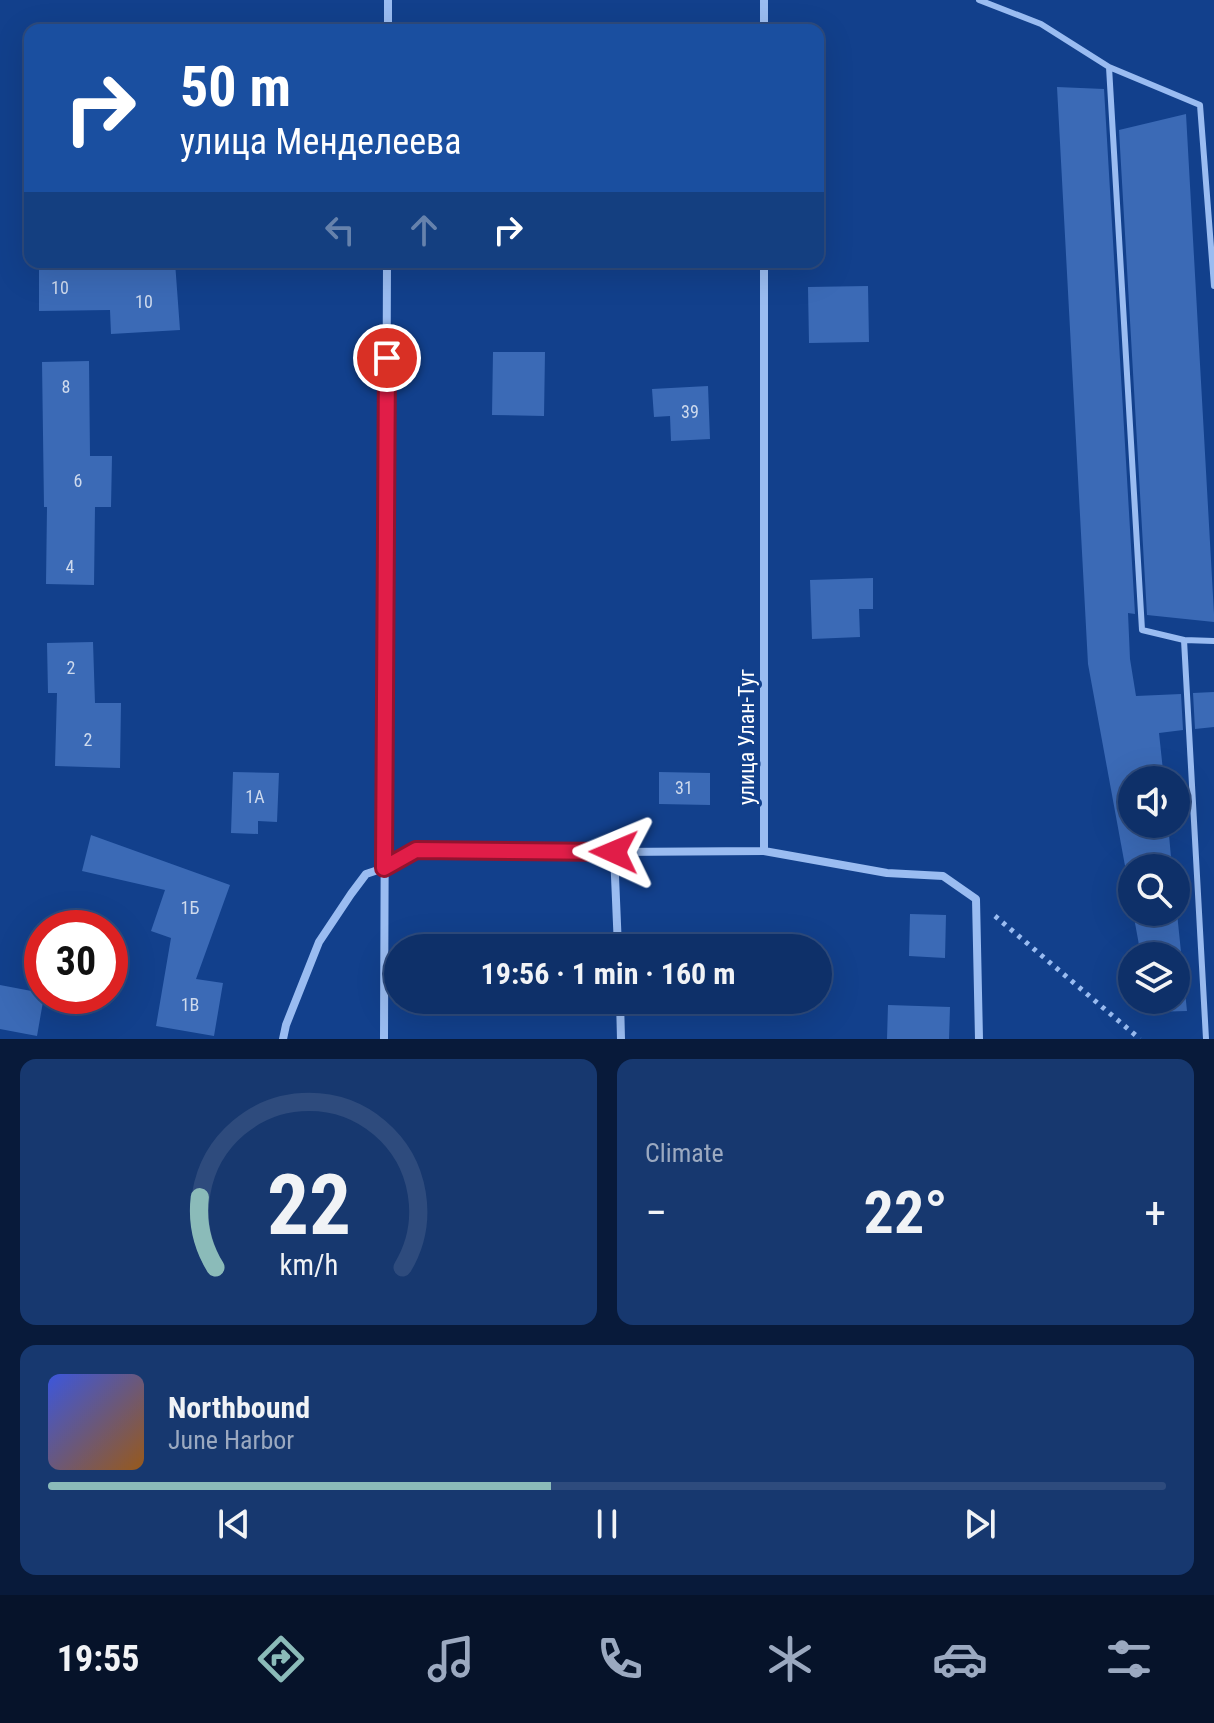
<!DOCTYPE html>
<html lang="en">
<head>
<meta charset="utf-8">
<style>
  body { margin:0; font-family:"Roboto Condensed",sans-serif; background:#17386f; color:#f1f3f6; height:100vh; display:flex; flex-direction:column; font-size:30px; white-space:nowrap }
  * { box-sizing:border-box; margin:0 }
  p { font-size:26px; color:#9ba9c0 }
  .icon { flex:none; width:44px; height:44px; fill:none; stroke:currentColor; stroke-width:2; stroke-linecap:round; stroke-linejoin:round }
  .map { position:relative; height:1039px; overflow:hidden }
  .sheet { display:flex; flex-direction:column; gap:20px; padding:20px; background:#081a3a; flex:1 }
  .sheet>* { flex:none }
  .top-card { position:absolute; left:24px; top:24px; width:800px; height:244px; border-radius:16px; box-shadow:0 8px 32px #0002,0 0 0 2px #2e4b7d; background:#1a4fa0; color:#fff; overflow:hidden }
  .buttons { position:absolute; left:1118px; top:766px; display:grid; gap:16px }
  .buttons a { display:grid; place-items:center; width:72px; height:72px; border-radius:50%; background:#0e3069; box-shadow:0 8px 32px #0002,0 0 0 2px #2e4b7d; font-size:40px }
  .speed { position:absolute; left:24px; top:910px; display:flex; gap:16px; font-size:40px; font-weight:700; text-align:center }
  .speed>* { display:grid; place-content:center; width:104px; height:104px; border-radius:50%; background:#0e3069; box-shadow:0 8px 32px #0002,0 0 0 2px #2e4b7d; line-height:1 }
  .speed .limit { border:12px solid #d22; background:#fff; color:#111 }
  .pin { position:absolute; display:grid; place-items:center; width:68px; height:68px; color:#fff; margin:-34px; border:4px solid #fff; border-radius:50%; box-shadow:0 2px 8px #0007 }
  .me { position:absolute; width:88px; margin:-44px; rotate:271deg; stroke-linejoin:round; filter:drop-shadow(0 0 6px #0008) }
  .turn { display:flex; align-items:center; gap:28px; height:168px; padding:0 24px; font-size:36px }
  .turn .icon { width:104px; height:104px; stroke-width:2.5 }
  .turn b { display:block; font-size:56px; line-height:68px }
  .lanes { display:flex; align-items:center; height:76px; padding:0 24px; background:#0003; justify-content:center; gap:40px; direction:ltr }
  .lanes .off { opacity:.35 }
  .big { font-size:60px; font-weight:700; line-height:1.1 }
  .sheet .tile { flex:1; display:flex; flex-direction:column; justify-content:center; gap:12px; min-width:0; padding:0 28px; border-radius:16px; background:#17386f }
  .sheet .dial { align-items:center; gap:0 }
  .dial svg { height:208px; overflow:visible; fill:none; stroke:#2e4b7d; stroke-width:7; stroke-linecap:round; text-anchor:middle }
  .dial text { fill:#f1f3f6; stroke:none }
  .song { display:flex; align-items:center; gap:24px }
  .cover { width:96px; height:96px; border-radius:12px; background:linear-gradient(135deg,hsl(230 70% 55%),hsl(30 70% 35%)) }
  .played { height:8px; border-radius:4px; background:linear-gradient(90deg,#8bbbb9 45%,#2e4b7d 45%) }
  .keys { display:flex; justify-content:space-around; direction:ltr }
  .heat { display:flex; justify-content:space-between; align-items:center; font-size:44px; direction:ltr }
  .sheet .tiles { flex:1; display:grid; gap:20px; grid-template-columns:1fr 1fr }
  .tile:last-child { grid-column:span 2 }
  .trip { position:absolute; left:384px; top:934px; width:448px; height:80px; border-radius:40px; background:#0e3069; box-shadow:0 8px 32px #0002,0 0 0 2px #2e4b7d; font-weight:700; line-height:80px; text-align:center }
  .tab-bar { display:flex; height:128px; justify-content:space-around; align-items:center; background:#06132a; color:#9ba9c0 }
  .tab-bar .icon { width:56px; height:56px }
  .tab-bar .selected { color:#8bbbb9 }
  .tab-bar b { font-size:36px; color:#f1f3f6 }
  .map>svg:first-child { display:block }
</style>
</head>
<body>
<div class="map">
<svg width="1214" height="1039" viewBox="0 0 1214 1039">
  <rect width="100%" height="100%" fill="#12408c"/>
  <path fill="#3b6ab6" d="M1057,87L1104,89L1135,614L1128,613L1130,659L1136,696L1181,694L1183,730L1159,733L1164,780H1132V824H1168L1172,868H1132V904L1088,664Z
    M1186,114L1214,614V622L1147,615L1119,130Z
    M118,262H175L180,330L111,334L110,310L39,311V266L118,265Z
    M868,286L869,342L809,343L808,287Z
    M493,352H545L544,416L492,415Z
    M89,361L90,456H112L111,507H95L94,585L46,584L47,507H44L42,362Z
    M708,386L710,439L671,441L670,416L654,417L652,389Z
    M873,578V609H859L860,637L812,639L810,580Z
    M93,642L95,703H121L120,768L55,766L57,693H48L47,643Z
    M1214,692V727L1195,729L1193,693Z
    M233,772L279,773L277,822L258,821V834L231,833Z
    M659,772L710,773V805L659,804Z
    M91,835L230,885L196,979L223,983L214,1036L156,1026L171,938L151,931L165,890L82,871Z
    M1176,903L1187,1011L1152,1012L1149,1000H1176V956H1141L1133,912H1176Z
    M910,914L946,915L945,958L909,956Z
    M0,985L42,993V996H44L37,1036L0,1029Z
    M888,1005L950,1007L949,1039H887Z"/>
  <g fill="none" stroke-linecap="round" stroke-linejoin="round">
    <path stroke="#9abcf1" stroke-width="5" stroke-dasharray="4 6" stroke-linecap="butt" d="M995,916L1140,1039"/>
    <path stroke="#9abcf1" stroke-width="6" d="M979,0L1041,24L1109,67L1142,630L1184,640L1206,1039
      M1109,67L1200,105L1214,286
      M1184,640L1214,641"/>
    <path stroke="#9abcf1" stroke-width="8" d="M764,0V30
      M388,30V0
      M764,262V851
      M614,852L618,948
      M620,1000L621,1039
      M283,1039L286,1025L319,942L351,894L366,874L384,868L416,850L614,852L764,851L887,873L943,876L976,899L979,1039
      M384,1039L387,262"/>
  </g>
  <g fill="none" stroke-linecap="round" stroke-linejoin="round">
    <defs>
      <path id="route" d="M387,358L384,868L416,850L614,852"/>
    </defs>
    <use href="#route" stroke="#92132f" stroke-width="20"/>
    <use href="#route" stroke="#e11d48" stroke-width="14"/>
  </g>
  <g text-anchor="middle" stroke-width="6" stroke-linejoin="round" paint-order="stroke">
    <g font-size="18" fill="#cedaed">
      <text x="60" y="294">10</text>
      <text x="144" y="308">10</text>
      <text x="66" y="393">8</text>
      <text x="690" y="418">39</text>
      <text x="78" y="487">6</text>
      <text x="70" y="573">4</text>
      <text x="71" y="674">2</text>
      <text x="88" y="746">2</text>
      <text x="684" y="794">31</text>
      <text x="255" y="803">1А</text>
      <text x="190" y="914">1Б</text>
      <text x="190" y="1011">1В</text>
    </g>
    <g font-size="22" fill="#fff" stroke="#12408c">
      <text transform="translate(746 737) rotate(-90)" y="8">улица Улан-Туг</text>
    </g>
  </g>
</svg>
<div class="buttons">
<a><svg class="icon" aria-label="sound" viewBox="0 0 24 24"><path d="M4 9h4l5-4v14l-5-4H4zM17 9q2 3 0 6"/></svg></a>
<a><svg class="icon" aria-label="search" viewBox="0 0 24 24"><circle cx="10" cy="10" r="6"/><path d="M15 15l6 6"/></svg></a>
<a><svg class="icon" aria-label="layers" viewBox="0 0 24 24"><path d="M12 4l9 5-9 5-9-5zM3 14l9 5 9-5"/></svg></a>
</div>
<div class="speed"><div class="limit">30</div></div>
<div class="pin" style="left:387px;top:358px;background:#d93025"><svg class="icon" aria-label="arrive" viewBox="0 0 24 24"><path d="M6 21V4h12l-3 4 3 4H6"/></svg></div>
<svg class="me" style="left:614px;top:852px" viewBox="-20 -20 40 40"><path d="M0-17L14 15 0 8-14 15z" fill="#e11d48" stroke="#fff" stroke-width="4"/></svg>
<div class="trip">19:56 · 1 min · 160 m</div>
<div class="top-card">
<div class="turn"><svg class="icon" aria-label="right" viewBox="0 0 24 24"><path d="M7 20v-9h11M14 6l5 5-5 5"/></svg><div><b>50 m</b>улица Менделеева</div></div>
<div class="lanes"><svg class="icon off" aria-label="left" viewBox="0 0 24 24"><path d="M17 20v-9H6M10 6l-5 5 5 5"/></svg><svg class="icon off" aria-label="ahead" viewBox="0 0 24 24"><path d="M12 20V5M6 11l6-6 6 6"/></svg><svg class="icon" aria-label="right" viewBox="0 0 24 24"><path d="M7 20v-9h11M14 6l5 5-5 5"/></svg></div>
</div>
</div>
<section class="sheet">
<div class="tiles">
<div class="tile dial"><svg viewBox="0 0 100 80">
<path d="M14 69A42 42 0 1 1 86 69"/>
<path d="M14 69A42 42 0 0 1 8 42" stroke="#8bbbb9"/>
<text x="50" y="56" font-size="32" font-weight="700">22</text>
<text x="50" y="72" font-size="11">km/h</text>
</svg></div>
<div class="tile"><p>Climate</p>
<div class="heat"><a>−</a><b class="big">22°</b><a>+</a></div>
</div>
<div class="tile">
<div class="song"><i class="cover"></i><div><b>Northbound</b><p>June Harbor</p></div></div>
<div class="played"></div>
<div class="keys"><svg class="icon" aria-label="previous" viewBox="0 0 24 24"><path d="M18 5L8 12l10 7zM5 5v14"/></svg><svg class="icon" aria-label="pause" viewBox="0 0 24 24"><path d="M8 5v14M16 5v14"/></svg><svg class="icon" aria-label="next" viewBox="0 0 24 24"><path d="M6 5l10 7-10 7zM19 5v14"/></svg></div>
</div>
</div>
</section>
<nav class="tab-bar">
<b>19:55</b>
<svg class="icon selected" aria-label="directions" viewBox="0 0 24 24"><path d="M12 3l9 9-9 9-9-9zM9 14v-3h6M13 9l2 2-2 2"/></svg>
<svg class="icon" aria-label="music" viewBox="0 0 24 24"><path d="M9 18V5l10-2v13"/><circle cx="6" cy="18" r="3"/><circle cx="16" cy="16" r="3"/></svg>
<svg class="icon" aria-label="phone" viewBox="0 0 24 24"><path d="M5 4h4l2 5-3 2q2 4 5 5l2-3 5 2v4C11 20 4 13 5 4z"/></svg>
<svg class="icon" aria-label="climate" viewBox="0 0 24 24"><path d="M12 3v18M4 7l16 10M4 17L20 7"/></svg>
<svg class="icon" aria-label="car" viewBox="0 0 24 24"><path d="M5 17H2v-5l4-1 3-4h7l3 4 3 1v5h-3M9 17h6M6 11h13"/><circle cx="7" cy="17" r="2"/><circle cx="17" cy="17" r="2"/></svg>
<svg class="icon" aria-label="filters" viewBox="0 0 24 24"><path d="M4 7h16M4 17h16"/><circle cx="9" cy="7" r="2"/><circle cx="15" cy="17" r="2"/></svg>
</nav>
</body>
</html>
